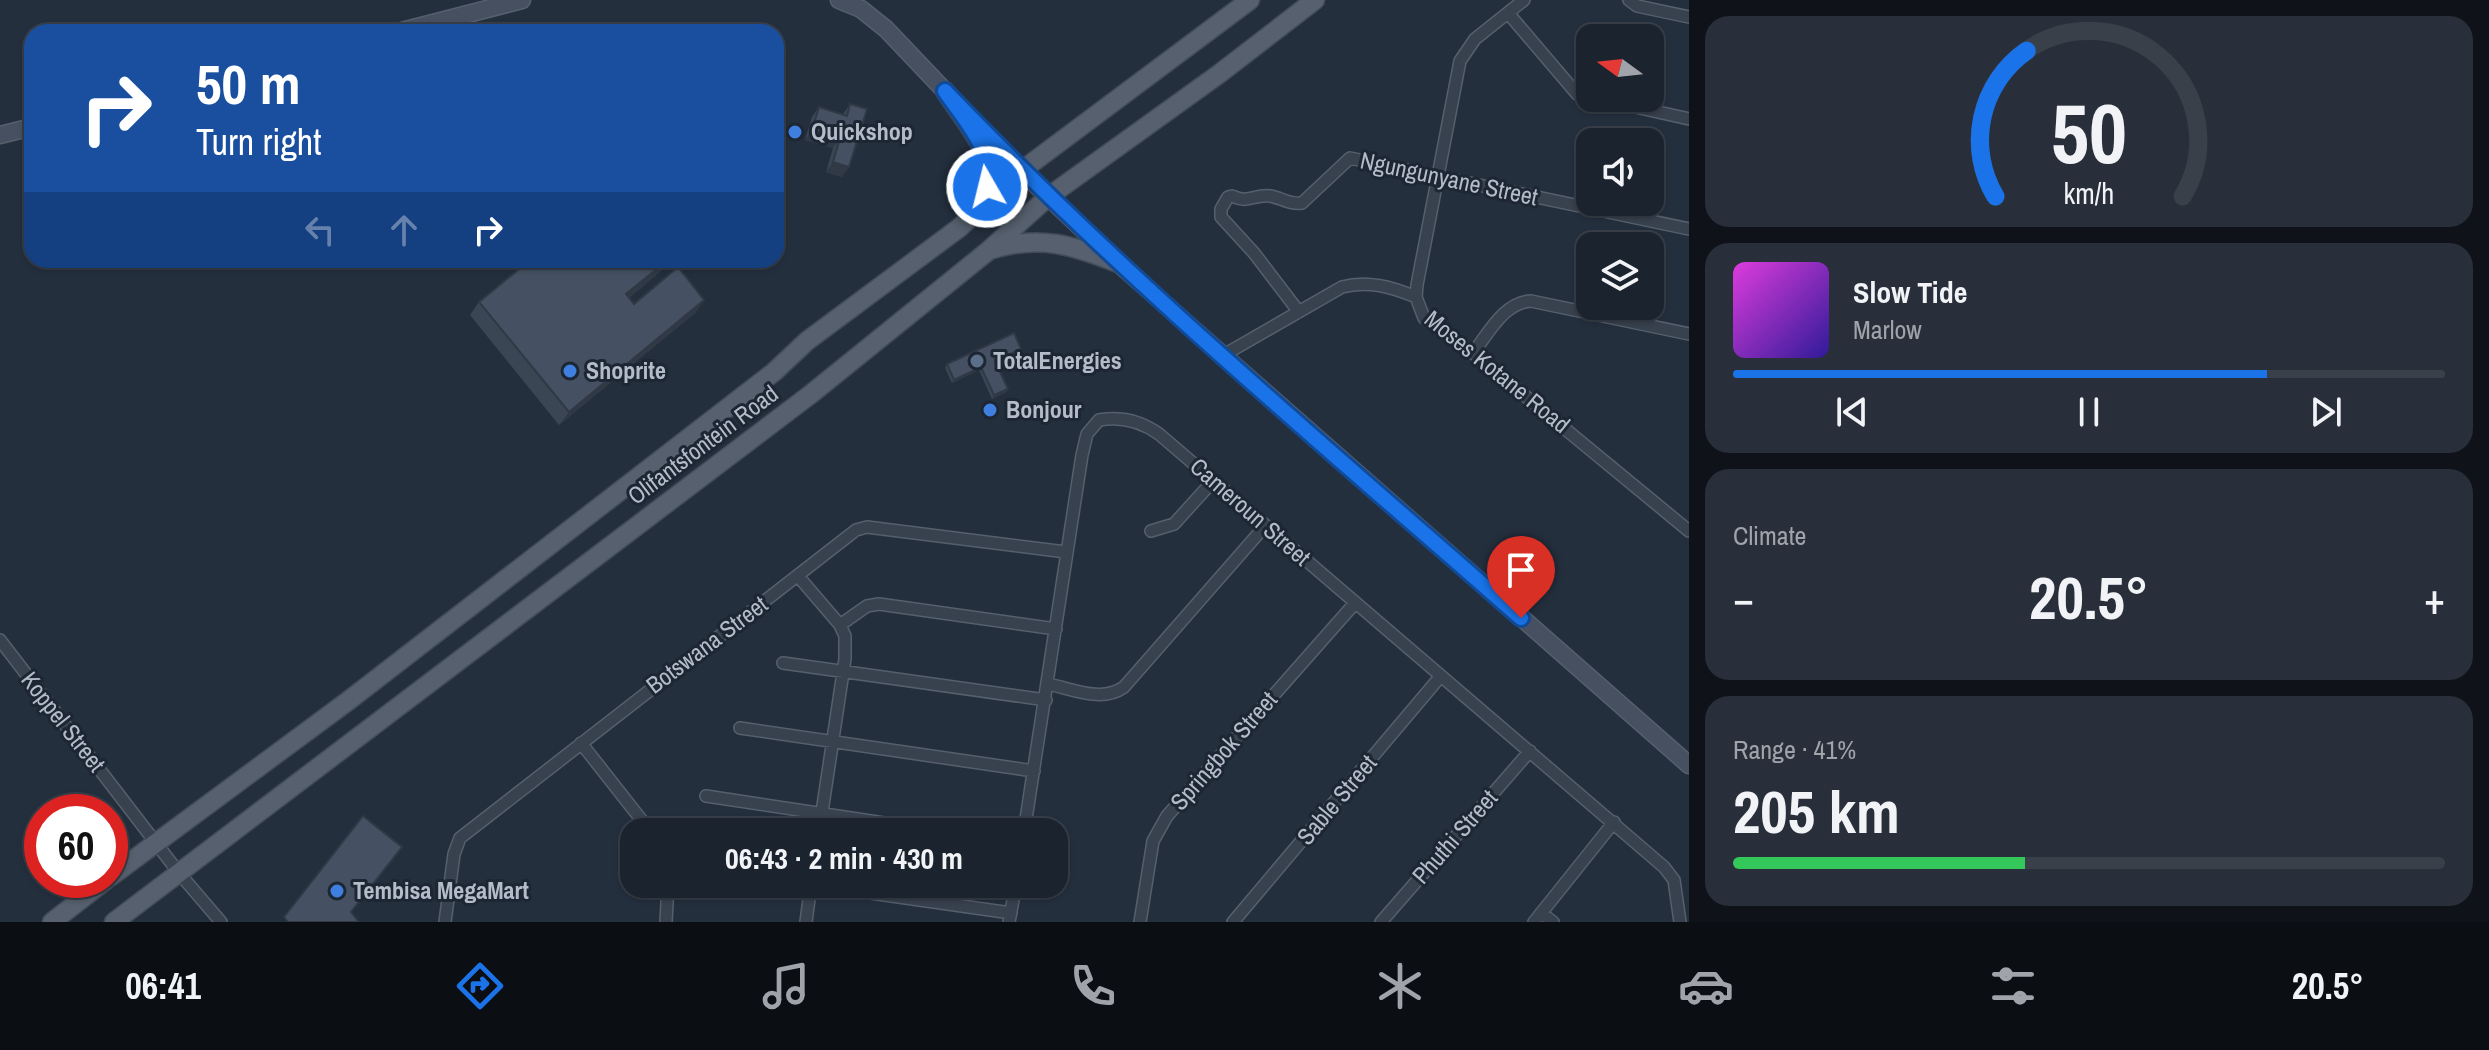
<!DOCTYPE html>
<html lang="en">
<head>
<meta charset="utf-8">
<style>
  body { margin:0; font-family:"Archivo Narrow",sans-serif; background:#282f3a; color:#f1f3f6; height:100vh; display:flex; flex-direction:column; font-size:30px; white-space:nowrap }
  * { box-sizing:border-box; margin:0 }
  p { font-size:26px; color:#a0a4aa }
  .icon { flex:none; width:44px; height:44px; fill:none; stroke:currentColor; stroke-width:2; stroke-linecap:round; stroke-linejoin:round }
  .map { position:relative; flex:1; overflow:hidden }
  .drawer { display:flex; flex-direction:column; gap:16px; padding:16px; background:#0f1319; width:800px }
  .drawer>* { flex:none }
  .hud { position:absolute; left:24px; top:24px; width:760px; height:244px; border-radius:24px; box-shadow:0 2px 6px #0004,0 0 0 2px #39404a; background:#1a4fa0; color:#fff; overflow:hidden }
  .needle { width:52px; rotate:285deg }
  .fabs { position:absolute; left:1576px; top:24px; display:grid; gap:16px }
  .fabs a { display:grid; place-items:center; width:88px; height:88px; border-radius:16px; background:#1b232e; box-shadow:0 2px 6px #0004,0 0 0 2px #39404a; font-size:40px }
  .speed { position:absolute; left:24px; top:794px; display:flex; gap:16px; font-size:40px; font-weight:700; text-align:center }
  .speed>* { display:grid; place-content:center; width:104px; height:104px; border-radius:50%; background:#1b232e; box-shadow:0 2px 6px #0004,0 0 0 2px #39404a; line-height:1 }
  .speed .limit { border:12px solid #d22; background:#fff; color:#111 }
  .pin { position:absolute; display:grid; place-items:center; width:68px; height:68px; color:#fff; margin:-82px -34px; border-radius:50% 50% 50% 0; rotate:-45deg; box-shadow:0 0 8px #0007 }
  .pin .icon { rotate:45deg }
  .me { position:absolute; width:88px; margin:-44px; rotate:352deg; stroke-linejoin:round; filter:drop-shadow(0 0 6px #0008) }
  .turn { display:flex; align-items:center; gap:28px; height:168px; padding:0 40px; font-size:36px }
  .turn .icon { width:104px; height:104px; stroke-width:2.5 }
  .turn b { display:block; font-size:56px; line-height:68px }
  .lanes { display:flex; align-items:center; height:76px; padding:0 40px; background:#0003; justify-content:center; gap:40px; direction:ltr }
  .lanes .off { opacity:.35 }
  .big { font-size:60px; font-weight:700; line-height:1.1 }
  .drawer .widget { flex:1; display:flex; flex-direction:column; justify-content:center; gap:12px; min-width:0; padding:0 28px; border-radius:24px; background:#282f3a }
  .drawer .dial { align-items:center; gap:0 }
  .dial svg { height:208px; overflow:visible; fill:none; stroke:#39404a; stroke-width:7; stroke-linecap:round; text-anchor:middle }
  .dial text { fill:#f1f3f6; stroke:none }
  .song { display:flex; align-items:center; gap:24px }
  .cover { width:96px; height:96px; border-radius:12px; background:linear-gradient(135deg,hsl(300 70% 55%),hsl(250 70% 35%)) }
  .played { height:8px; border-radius:4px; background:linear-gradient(90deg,#1a73e8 75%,#39404a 75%) }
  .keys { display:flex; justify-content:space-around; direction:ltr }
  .heat { display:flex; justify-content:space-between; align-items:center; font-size:44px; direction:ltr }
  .charge { height:12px; border-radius:6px; background:linear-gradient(90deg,#34c759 41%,#39404a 0) }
  .trip { position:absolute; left:620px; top:818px; width:448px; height:80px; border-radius:24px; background:#1b232e; box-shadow:0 2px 6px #0004,0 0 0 2px #39404a; font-weight:700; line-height:80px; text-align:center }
  .menu { display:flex; height:128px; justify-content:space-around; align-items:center; background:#0b0e12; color:#a0a4aa }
  .menu .icon { width:56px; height:56px }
  .menu .active { color:#1a73e8 }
  .menu b { font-size:36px; color:#f1f3f6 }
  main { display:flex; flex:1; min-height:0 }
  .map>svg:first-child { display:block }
</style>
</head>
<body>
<main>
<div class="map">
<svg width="1689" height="922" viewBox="0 0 1689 922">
  <rect width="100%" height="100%" fill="#242f3e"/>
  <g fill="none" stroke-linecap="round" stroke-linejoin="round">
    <defs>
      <path id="street" d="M1524,0L1475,39L1460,61L1417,285L1416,297L1424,318L1473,353L1689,531
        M1629,0L1637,6L1689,17
        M1508,13L1577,94L1689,119
        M1299,312L1254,253L1221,217V209L1228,197L1232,196C1249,204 1254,194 1270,196C1282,198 1290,205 1302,203L1350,158L1689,229
        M1473,353C1488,334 1504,302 1531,301L1689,334
        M1222,356L1342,287C1368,280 1392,287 1416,297
        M1151,531L1174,524L1213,481
        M798,576L840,625L867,606L879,604L1056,629
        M0,640L179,873L221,922
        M783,663L1046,700
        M1048,684C1073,689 1102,703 1124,687L1265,526
        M740,728L1034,771
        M581,743L651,832
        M706,796L944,832
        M819,832L845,659V636L840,625
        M1024,832L1082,455L1087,434L1099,420C1121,416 1141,421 1159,434L1664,867L1674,880L1680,922
        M807,884L1011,913
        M1541,913L1553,922
        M445,922L454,854L460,838L856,530L867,527L1066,552
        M666,922L668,884
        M806,922L811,884
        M1009,922L1016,884
        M1140,922L1153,841L1167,816L1355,603
        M1233,922L1440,677
        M1381,922L1530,751
        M1534,922L1614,822"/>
      <path id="secondary" d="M839,0L861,9L886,29L1021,171L1118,263L1689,765
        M398,32L522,0
        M0,135L32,127"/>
      <path id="primary" d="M945,91C958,112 991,150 990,175C989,186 984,195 978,204
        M993,249C1041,235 1072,245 1118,263
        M110,877L348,701L774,372L807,341L959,228L1021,171L1250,0
        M52,922L106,880
        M114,922L811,394L988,251L1048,197L1219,74L1315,0"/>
    </defs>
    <use href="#street" stroke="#565f6c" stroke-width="14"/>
    <use href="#secondary" stroke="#565f6c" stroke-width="19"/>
    <use href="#primary" stroke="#414a57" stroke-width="21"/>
    <use href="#street" stroke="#38414e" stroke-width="11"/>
    <use href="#secondary" stroke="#465061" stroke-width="16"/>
    <use href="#primary" stroke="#56606e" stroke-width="18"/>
  </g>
  <path fill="#3b4654" d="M850,104L842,177L826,172L833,148L805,140L812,117L819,107L843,114Z
    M661,271L629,298L634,304L704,300L695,313L559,425L470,315L479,302Z
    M1021,349L1019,353L996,363L1008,389L1006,392L992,399L979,370L952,383L945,368L947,364Z"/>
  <path fill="#303945" d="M812,130L840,138L833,148L805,140Z
    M833,162L849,167L842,177L826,172Z
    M668,260H669L661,271L617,308L626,294Z
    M704,300L695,313L559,425L569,412Z
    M1021,349L1019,353L993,365L995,361Z
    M981,367L979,370L952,383L954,380Z
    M1008,389L1006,392L992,399L994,395Z
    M402,847L393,860L343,922L351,912Z"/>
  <path fill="#455162" stroke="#303945" stroke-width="2" d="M850,104L867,109L849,167L833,162L840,138L812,130L819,107L847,116Z
    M530,260H668L626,294L634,304L678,267L704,300L569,412L479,302Z
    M1014,333L1021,349L995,361L1008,389L994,395L981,367L954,380L947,364Z
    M363,816L402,847L351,912L359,922H288L284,917Z"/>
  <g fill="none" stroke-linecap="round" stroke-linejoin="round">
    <defs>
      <path id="route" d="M987,187C995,151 964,119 945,91C1125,279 1325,446 1521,618"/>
    </defs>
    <use href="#route" stroke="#114b97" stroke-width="20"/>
    <use href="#route" stroke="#1a73e8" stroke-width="14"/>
  </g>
  <g fill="#3f7fe0" stroke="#1d2633" stroke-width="3">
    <circle cx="795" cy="132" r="8"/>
    <circle cx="570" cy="371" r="8"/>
    <circle cx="990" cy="410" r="8"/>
    <circle cx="337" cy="891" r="8"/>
  </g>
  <circle fill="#5c6f8a" stroke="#1d2633" stroke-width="3" cx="977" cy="361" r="8"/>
  <g text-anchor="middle" stroke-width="6" stroke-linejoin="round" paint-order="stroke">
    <g font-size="24" font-weight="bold" fill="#b4bcc9" stroke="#1d2633" text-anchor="start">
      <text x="811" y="140">Quickshop</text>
      <text x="993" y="369">TotalEnergies</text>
      <text x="586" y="379">Shoprite</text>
      <text x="1006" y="418">Bonjour</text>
      <text x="353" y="899">Tembisa MegaMart</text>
    </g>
    <g font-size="24" fill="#b4bcc9" stroke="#1d2633">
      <text transform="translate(1449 179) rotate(12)" y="8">Ngungunyane Street</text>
      <text transform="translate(1497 372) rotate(39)" y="8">Moses Kotane Road</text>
      <text transform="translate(703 445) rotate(-37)" y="8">Olifantsfontein Road</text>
      <text transform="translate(1250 512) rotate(41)" y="8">Cameroun Street</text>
      <text transform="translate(707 645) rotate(-37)" y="8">Botswana Street</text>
      <text transform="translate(63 722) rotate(52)" y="8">Koppel Street</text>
      <text transform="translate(1224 751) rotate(-49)" y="8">Springbok Street</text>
      <text transform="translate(1337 800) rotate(-50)" y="8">Sable Street</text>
      <text transform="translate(1455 837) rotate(-49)" y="8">Phuthi Street</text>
    </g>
  </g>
</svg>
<div class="fabs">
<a><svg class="needle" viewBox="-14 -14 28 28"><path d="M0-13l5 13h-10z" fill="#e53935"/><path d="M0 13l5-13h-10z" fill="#a0a4aa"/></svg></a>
<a><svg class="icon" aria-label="sound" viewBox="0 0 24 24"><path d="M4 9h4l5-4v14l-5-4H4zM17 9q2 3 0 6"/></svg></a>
<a><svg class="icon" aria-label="layers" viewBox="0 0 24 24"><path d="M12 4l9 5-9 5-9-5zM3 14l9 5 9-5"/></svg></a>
</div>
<div class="speed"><div class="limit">60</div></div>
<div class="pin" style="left:1521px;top:618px;background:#d93025"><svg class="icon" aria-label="arrive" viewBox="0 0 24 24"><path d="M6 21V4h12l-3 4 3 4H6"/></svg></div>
<svg class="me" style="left:987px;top:187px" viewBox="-20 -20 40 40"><circle r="17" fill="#1a73e8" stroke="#fff" stroke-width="3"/><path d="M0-11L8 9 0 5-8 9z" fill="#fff"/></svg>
<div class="trip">06:43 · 2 min · 430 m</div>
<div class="hud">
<div class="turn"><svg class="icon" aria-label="right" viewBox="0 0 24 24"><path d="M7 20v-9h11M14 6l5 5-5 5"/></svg><div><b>50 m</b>Turn right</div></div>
<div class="lanes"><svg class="icon off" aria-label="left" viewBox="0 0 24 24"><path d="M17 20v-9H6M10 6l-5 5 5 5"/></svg><svg class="icon off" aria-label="ahead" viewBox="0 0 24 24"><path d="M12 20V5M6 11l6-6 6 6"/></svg><svg class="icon" aria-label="right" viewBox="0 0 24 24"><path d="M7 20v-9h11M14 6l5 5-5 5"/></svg></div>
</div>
</div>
<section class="drawer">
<div class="widget dial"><svg viewBox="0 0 100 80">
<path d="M14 69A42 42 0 1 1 86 69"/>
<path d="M14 69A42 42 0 0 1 26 13" stroke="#1a73e8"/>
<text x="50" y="56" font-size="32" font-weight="700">50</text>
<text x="50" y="72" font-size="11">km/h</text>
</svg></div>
<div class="widget">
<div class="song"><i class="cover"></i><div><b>Slow Tide</b><p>Marlow</p></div></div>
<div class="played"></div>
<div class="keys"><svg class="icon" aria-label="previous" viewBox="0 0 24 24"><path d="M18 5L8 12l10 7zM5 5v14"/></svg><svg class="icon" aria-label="pause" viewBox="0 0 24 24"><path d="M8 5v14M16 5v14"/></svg><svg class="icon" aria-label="next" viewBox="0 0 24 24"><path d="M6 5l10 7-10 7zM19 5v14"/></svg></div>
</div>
<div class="widget"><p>Climate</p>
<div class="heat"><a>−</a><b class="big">20.5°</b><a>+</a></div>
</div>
<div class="widget"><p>Range · 41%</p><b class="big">205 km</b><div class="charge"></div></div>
</section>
</main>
<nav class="menu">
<b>06:41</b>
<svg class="icon active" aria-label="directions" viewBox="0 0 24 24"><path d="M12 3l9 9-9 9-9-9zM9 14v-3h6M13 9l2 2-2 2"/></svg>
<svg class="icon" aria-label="music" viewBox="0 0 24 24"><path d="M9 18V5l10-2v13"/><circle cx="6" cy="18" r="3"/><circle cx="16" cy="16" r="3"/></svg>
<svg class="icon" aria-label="phone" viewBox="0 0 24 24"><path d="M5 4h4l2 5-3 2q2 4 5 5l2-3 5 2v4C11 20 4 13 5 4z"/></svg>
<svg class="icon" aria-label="climate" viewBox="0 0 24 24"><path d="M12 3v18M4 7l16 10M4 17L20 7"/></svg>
<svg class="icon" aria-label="car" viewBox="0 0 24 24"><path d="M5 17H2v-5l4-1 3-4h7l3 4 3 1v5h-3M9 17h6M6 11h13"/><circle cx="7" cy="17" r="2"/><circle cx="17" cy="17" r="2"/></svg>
<svg class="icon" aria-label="filters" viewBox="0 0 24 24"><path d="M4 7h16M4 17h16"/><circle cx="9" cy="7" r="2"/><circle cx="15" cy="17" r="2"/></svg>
<b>20.5°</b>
</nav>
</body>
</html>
